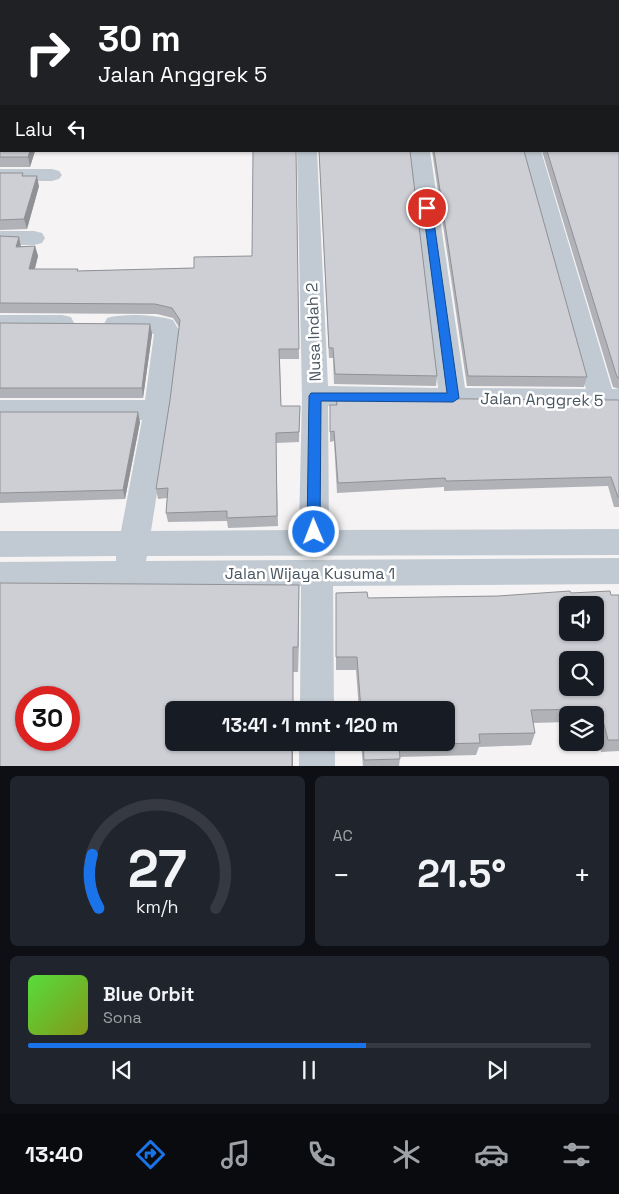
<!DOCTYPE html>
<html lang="id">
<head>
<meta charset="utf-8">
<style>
  body { margin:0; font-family:"Space Grotesk",sans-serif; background:#20242c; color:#f1f3f6; height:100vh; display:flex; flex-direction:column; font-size:19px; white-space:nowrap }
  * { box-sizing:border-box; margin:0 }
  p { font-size:16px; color:#9ea1a6 }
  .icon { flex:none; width:28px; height:28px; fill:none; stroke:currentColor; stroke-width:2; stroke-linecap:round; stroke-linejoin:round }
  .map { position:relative; height:766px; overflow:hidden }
  .details { display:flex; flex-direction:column; gap:10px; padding:10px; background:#0d0f14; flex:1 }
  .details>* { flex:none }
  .top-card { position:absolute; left:0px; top:0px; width:620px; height:152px; box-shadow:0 1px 4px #0004; background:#202124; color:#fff; overflow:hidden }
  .buttons { position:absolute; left:559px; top:596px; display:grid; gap:10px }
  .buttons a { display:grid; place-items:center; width:45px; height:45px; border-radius:8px; background:#171b24; box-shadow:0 1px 4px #0004; font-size:25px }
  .speed { position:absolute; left:15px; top:686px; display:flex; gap:10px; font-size:25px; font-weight:700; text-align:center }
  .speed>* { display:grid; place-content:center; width:65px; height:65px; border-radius:50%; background:#171b24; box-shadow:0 1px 4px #0004; line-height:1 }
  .speed .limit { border:8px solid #d22; background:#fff; color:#111 }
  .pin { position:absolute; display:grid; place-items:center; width:42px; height:42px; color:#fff; margin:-21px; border:2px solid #fff; border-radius:50%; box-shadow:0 1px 5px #0007 }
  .me { position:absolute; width:55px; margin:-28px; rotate:359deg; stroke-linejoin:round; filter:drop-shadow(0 0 4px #0008) }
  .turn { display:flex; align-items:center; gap:18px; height:105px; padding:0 15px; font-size:22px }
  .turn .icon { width:65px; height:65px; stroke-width:2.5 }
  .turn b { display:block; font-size:35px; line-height:42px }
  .then { display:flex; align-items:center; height:48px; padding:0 15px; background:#0003; gap:10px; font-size:19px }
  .big { font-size:38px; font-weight:700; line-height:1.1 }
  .details .card { flex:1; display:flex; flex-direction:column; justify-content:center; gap:8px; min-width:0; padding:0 18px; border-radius:8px; background:#20242c }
  .details .dial { align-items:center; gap:0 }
  .dial svg { height:130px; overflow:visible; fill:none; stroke:#363941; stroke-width:7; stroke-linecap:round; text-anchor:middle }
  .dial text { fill:#f1f3f6; stroke:none }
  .song { display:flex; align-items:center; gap:15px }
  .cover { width:60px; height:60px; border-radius:8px; background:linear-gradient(135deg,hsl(110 70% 55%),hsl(70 70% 35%)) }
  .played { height:5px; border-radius:2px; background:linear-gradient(90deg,#1a73e8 60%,#363941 60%) }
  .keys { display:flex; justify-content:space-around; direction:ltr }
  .heat { display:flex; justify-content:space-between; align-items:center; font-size:28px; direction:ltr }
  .details .tiles { flex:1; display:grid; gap:10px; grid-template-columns:1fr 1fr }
  .card:last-child { grid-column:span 2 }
  .trip { position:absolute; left:165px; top:701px; width:290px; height:50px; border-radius:8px; background:#171b24; box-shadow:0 1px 4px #0004; font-weight:700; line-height:50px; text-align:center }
  .menu { display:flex; height:80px; justify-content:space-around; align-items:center; background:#090b0e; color:#9ea1a6 }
  .menu .icon { width:35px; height:35px }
  .menu .active { color:#1a73e8 }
  .menu b { font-size:22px; color:#f1f3f6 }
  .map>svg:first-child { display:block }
</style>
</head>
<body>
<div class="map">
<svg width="619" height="767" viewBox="0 0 619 767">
  <rect width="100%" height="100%" fill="#f5f3f3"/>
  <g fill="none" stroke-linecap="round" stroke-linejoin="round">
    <path fill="#c1cad2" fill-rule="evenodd" d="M50,0H60V1H51Z"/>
    <path fill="#c1cad2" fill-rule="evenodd" d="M485,0H501L502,1H486Z
      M585,0H601L602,1H586Z
      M297,151H317L328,386L438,388L410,151H430L465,388L586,389L521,151H541L612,389H619V409L328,406L329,530L619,529V555L147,556L146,561L619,558V584L333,586L334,710H300L301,586L0,588V562L116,561V556L0,557V531H121L142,420H0V400H145L154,334L116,332L107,330L104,324L107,318C126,313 154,315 173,320L179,330L170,410L151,531L299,530L302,396Z
      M0,169H52L59,171L62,175L59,179L52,181H0Z
      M0,231H34L42,233L45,238L42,243L34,245H0Z
      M0,315H62L71,317L74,323L71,329L62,331H0Z
      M299,742H335V767H299Z"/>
  </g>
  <path fill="#b0b2b7" d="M0,59L35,151L30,167H0Z
    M619,72V389L613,387L542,151H619Z
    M296,151L299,359H280L281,406H300L299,442L276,443L278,526L228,528L227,521L168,522L166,513L167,498L158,499L156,489L170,400L179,327L173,318L157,314L0,313V236L21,246H35L38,256L35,269L78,271L194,268L252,256Z
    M319,151H410L437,376L436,386L334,384L333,358H329Z
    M432,151H524L587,377L584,387L467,386Z
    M0,173L24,176L39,186L27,229L0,230Z
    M0,323L150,324L152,334L143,398H0Z
    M336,398L619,400V507H614L608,486L444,491V487L337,493L334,441L330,442V405H336Z
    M0,412L140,422L125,499L0,503Z
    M299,585L298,672H294L174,742H293V767H0Z
    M336,593L368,598L498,596L571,593L611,595H619V751L601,752L595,726V715H568V722L533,723L535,733L531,745L479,747L476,755L400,757L399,767H363L361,742H446V710H359L356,670H336Z"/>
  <path fill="#909195" d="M30,151H35L30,167L28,157Z
    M37,176L39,186L27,229L24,219Z
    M19,237L21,247H16Z
    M35,246L38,256L32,279L29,269Z
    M150,324L152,334L143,398L142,388Z
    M138,412L140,422L125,499L123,490Z
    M299,585V611L298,672V647Z
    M292,742H293V767H292Z"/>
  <path fill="#cdcfd5" stroke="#909195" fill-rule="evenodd" d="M167,0H486L487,1H167Z
    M0,59H1V151H30L28,157H0Z
    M619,72V378L617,377L547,151H619Z
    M253,151H296L299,349H279L281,406H300L299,432L276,433L277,516L227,518V511L166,513L168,488L156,489L170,400L180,320L172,308L155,304L0,303V236L19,237L16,247L35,246L29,269H78L77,271L194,268V257L252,256Z
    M319,151H410L437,376L335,374L333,348H329Z
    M434,151H524L587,377L468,376Z
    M0,173H23L22,176H37L24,219L0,220Z
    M0,323L150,324L142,388H0Z
    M336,398L619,400V497H618L611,477L446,481L445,478L338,483L334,431L330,432V405H337Z
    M0,412H138L123,490L0,493Z
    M0,583L299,585L298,647H293V710H174V742H292V767H0ZM26,698H69V740H26Z
    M570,591L571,593L610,591L611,595H619V740H608L600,709L531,710L535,733L479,734L480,743L399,745L400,759L364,760L363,742H446V710H361L357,657H336V593L367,592L368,598L498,596ZM568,605H595V632H568ZM568,660H595V688H568Z"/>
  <path fill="#1a73e8" stroke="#114b97" d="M427,205L432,208L459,398L453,402L321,401L320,532L319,536L314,538L309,536L307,532L309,396L311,393H447L423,208Z"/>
  <g text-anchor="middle" stroke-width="5" stroke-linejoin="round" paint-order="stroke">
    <g font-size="16" fill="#4a5661" stroke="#fff">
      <text transform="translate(313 332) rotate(-92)" y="6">Nusa Indah 2</text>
      <text transform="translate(542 399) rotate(1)" y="6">Jalan Anggrek 5</text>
      <text x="310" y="579">Jalan Wijaya Kusuma 1</text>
    </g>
  </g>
</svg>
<div class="buttons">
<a><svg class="icon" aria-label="sound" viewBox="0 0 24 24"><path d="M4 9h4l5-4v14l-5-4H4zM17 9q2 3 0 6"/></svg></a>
<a><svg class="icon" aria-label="search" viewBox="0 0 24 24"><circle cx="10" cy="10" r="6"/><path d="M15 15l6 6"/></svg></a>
<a><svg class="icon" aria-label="layers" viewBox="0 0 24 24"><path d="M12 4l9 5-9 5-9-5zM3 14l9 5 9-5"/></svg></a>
</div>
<div class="speed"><div class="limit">30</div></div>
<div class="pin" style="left:427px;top:208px;background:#d93025"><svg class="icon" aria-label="arrive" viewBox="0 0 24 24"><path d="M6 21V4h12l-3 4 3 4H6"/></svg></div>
<svg class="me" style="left:314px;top:532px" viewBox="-20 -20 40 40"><circle r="17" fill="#1a73e8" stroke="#fff" stroke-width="3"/><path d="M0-11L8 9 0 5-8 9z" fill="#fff"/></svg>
<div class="trip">13:41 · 1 mnt · 120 m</div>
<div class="top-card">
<div class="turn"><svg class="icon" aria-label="right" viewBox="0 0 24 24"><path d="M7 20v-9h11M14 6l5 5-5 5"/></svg><div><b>30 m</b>Jalan Anggrek 5</div></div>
<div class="then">Lalu<svg class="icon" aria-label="left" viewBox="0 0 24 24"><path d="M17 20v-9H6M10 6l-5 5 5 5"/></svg></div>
</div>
</div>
<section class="details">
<div class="tiles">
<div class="card dial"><svg viewBox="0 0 100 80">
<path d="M14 69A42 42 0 1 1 86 69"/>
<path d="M14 69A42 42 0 0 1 10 36" stroke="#1a73e8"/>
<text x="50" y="56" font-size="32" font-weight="700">27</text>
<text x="50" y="72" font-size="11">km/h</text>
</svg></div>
<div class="card"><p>AC</p>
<div class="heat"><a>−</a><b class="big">21.5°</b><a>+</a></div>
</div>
<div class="card">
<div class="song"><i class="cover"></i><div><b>Blue Orbit</b><p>Sona</p></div></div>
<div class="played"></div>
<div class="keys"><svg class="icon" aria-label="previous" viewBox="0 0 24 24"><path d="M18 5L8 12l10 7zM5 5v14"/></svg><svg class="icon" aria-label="pause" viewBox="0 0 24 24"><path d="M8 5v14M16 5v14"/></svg><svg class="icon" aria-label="next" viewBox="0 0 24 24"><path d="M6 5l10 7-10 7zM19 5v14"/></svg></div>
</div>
</div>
</section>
<nav class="menu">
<b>13:40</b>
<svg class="icon active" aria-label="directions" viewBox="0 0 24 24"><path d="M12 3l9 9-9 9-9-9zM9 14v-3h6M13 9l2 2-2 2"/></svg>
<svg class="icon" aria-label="music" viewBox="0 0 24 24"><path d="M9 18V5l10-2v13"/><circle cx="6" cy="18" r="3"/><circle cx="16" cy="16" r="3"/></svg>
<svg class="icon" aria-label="phone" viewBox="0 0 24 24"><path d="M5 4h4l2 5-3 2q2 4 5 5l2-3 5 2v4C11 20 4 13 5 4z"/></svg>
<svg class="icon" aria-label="climate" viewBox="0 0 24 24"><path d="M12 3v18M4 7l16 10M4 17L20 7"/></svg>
<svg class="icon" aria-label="car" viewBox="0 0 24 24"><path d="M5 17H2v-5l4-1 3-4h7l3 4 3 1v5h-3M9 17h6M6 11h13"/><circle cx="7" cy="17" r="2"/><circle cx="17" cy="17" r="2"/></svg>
<svg class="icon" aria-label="filters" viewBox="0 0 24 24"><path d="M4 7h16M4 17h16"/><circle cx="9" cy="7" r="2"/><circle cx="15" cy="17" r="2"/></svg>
</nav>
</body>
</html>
